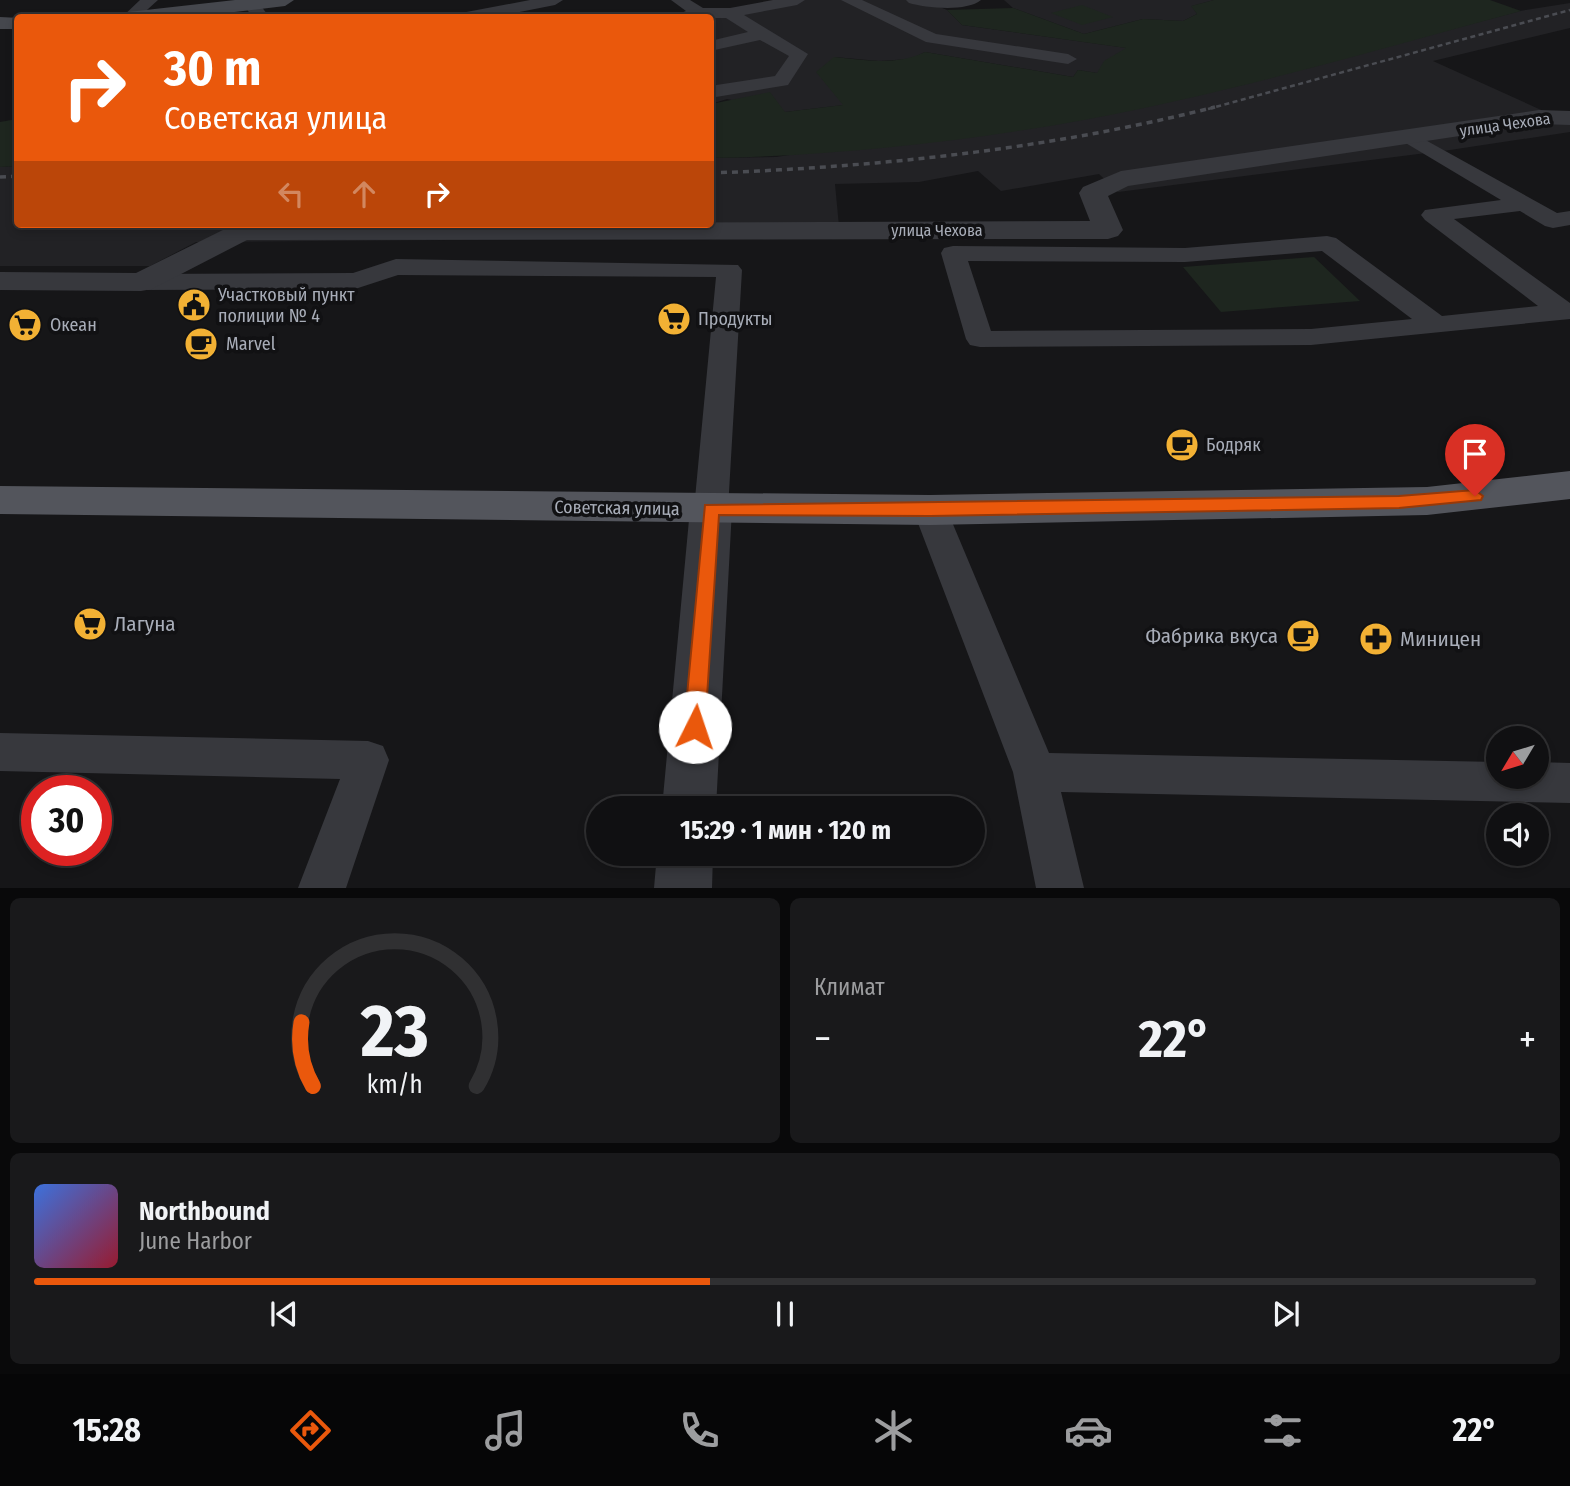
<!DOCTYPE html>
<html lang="ru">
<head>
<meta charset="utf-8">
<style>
  body { margin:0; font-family:"Fira Sans Condensed",sans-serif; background:#19191b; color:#f1f3f6; height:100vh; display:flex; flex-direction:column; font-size:26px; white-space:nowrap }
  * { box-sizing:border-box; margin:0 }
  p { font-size:23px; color:#9c9d9f }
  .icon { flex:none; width:38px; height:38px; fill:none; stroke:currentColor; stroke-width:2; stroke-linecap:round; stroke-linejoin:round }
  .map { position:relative; height:888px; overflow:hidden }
  .panel { display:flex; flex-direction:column; gap:10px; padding:10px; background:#09090a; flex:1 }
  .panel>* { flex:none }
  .guide { position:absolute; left:14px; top:14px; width:700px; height:214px; border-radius:7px; box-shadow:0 4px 10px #0003,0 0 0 2px #303032; background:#ea580c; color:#fff; overflow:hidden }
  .needle { width:46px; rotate:232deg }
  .tools { position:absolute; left:1486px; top:726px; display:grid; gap:14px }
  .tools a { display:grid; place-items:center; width:63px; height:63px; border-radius:50%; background:#101012; box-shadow:0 4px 10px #0003,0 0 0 2px #303032; font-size:35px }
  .speed { position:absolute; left:21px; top:775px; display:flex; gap:14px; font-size:35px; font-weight:700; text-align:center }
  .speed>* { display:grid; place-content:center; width:91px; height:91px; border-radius:50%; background:#101012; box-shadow:0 4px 10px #0003,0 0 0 2px #303032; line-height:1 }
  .speed .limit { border:10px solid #d22; background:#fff; color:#111 }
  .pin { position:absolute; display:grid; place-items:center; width:60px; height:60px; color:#fff; margin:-72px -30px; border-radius:50% 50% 50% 0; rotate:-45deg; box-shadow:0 0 7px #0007 }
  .pin .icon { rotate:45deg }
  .me { position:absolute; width:77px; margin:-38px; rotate:4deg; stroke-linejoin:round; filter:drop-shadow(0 0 5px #0008) }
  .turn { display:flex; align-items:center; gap:24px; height:147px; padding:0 35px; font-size:32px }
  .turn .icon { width:91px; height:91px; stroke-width:2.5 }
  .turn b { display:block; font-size:49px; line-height:60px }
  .lanes { display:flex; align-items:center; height:66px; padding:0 35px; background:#0003; justify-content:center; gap:35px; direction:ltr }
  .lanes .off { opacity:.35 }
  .big { font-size:52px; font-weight:700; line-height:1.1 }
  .panel .widget { flex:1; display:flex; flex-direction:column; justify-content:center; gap:10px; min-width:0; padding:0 24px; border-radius:10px; background:#19191b }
  .panel .dial { align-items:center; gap:0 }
  .dial svg { height:182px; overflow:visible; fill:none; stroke:#303032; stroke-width:7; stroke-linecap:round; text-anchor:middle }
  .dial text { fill:#f1f3f6; stroke:none }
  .song { display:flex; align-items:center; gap:21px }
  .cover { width:84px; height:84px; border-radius:10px; background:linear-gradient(135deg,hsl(220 70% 55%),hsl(350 70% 35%)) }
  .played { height:7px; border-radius:4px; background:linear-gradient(90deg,#ea580c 45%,#303032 45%) }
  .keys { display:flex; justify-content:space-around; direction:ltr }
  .heat { display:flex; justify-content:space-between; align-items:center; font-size:38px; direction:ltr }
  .panel .tiles { flex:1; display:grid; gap:10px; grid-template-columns:1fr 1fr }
  .widget:last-child { grid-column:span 2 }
  .trip { position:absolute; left:586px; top:796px; width:399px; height:70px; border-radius:35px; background:#101012; box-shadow:0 4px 10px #0003,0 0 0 2px #303032; font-weight:700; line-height:70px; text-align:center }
  .dock { display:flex; height:112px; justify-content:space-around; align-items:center; background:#060607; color:#9c9d9f }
  .dock .icon { width:49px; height:49px }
  .dock .on { color:#ea580c }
  .dock b { font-size:32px; color:#f1f3f6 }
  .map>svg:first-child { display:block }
</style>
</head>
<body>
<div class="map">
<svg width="1570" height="888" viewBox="0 0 1570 888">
  <rect width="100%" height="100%" fill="#161618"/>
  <path fill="#222225" d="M805,0H923L947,10L962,25L1127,48L1097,73L1078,70L1073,77L925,52L911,59L879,61L834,57L844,105L785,112L727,99L711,104V18H721Z
    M1004,0H1214L1192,6L1197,14L1183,21L1143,19L1084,34L1013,8Z
    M1570,3V28L1433,61L1570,123V132L1450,150L1118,192L1099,174L1001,191L978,171L919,182L835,184L840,237L196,242L150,266H0V167L17,166L18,224H710L711,158L776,157L1238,86L1520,11Z"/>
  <path fill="#1e261f" d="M1214,0H1490L1521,11C1376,50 1231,93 1084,120C962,142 835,156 711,158V104L770,92L785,112L843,105L816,72L834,57C864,60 897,66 925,52L1073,77L1078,70L1097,73L1104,61L1126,48L962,25L947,10L1013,8L1084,34L1143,19L1183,21L1197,14L1191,6Z
    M1082,5L1113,17L1082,25L1051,13Z
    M17,119V166L0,167V122Z
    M1314,257L1360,301L1221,312L1183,267Z"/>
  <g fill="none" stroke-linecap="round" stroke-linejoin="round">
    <path fill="#37383d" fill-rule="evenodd" d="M140,0H158L138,18H121Z
      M252,0L258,2L270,18H253L244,5Z
      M530,0H563L555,5L489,18H453L461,13Z
      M671,0H690L703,8H730L773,0H805L797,5L744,15L808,54L788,85L710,98V86L775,76L789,56L760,40L710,51V41L748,32L726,18H668L686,11Z
      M841,0H862L936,34L1068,54L1077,59L1068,64L926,42Z
      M906,0H981C967,12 926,8 909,3Z
      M1411,132L1557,213L1570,211V225L1553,228L1545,226L1520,211L1454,219L1570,303V319L1311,345L980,347L970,345L966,339L941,253L944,248L953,246L1185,248L1327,236L1336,238L1442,316L1538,306L1425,220L1421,215L1425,210L1501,200L1404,142L1401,138L1404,134ZM1322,251L1412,319L1311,329L991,331L968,261L1185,262Z
      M396,259L738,265L742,270L728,509L723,517L711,521L699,517L694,509L716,277L398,275L355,289L141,290L132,287L128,282L132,277L141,274L353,273Z
      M930,498L942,502L947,510L1049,753L1498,762V777H1536V762L1570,763V803L1061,792L1084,888H1036L1013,772L913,510L918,502Z
      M0,733L368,741L383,746L389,760L346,888H298L340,779L0,771Z"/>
    <path fill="#37383d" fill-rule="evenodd" d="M1539,110L1570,111V125L1539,124L1128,186L1108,196L1123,230L1118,236L1108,239L247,240L152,289L141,291L0,290V272L136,273L235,224L1090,221L1079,193L1083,187L1121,171Z
      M711,494L726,499L732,509L716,808H662L690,509L696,499Z
      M657,854H713L712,888H654Z"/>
    <path fill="#45474d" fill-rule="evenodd" d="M235,0H294L285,6L183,18H118L128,12Z
      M0,17L20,18H18V29H0Z"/>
    <path fill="#53555c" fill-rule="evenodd" d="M1570,471V499L1427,515L930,525L0,514V486L930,495L1427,487Z"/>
    <path stroke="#4a4c52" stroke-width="2.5" stroke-dasharray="5 3.5" stroke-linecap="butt" d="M1208,109L1570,10"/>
    <path stroke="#4a4c52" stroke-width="3.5" stroke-dasharray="6 5" stroke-linecap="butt" d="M710,173C880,167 1050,149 1215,107
      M0,177L18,176"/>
  </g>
  <path fill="#ea580c" stroke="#983908" stroke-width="2" d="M1475,490L1483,496L1481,500L1399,508L930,516L719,515L705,727L702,733L695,736L687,733L684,727L705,505L1399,496Z"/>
  <defs>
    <symbol id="civic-disc" viewBox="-11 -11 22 22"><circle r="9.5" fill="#f2b134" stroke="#111113"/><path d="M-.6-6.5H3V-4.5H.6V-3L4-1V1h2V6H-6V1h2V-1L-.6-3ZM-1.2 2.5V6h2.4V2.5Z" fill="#111"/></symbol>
    <symbol id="supermarket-disc" viewBox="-11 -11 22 22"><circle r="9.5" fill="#f2b134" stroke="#111113"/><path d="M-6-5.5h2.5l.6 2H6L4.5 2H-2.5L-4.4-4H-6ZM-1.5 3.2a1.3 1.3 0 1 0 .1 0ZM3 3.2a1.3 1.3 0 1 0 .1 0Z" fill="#111"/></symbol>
    <symbol id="cafe-disc" viewBox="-11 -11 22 22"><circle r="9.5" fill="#f2b134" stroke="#111113"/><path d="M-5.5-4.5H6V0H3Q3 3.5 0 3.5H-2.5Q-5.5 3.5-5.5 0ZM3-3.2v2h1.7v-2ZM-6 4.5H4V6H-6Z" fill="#111"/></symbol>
    <symbol id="pharmacy-disc" viewBox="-11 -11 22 22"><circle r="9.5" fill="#f2b134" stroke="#111113"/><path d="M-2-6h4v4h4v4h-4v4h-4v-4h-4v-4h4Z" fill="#111"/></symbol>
  </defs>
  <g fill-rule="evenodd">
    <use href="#civic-disc" x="175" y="286" width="38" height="38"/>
    <use href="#supermarket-disc" x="655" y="300" width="38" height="38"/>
    <use href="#supermarket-disc" x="6" y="306" width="38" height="38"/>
    <use href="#cafe-disc" x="182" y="325" width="38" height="38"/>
    <use href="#cafe-disc" x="1163" y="426" width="38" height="38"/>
    <use href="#supermarket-disc" x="71" y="605" width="38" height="38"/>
    <use href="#cafe-disc" x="1284" y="617" width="38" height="38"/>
    <use href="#pharmacy-disc" x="1357" y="620" width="38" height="38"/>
  </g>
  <g text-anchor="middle" stroke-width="7" stroke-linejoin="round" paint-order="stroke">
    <g font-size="16" fill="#a8adb8" stroke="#111113">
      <text transform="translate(1505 124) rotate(-8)" y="6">улица Чехова</text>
      <text x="937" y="236">улица Чехова</text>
    </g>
    <g font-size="18" fill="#a8adb8" stroke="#111113" text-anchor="start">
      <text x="218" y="301">Участковый пункт<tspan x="218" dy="21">полиции № 4</tspan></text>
      <text x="698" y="325">Продукты</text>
      <text x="50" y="331">Океан</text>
      <text x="226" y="350">Marvel</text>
      <text x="1206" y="451">Бодряк</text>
    </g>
    <g font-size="18" fill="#a8adb8" stroke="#111113">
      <text transform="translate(617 508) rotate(1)" y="6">Советская улица</text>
    </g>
    <g font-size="21" fill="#a8adb8" stroke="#111113" text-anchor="start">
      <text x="114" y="631">Лагуна</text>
      <text x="1278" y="643" text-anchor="end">Фабрика вкуса</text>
      <text x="1400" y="646">Миницен</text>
    </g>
  </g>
</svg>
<div class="tools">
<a><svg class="needle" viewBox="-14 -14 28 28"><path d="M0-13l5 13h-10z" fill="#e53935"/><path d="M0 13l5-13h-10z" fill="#9c9d9f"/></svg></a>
<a><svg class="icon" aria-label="sound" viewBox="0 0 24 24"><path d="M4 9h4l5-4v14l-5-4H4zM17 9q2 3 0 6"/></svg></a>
</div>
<div class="speed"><div class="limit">30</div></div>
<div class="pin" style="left:1475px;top:496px;background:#d93025"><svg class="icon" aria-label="arrive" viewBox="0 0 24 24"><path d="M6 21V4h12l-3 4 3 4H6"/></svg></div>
<svg class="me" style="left:695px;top:727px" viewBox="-20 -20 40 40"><circle r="19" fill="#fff"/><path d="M0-13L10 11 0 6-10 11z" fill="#ea580c"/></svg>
<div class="trip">15:29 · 1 мин · 120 m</div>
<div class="guide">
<div class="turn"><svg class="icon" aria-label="right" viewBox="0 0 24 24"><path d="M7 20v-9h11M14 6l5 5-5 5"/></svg><div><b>30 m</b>Советская улица</div></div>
<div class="lanes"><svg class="icon off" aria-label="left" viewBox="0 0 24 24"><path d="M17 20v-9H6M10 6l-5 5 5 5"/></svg><svg class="icon off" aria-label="ahead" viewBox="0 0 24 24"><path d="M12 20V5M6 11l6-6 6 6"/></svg><svg class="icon" aria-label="right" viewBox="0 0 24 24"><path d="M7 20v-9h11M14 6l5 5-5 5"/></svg></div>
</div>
</div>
<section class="panel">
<div class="tiles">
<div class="widget dial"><svg viewBox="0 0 100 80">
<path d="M14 69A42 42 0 1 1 86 69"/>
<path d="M14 69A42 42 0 0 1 9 41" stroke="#ea580c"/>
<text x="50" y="56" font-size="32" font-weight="700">23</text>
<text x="50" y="72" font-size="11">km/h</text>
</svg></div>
<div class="widget"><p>Климат</p>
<div class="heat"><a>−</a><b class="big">22°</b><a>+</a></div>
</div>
<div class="widget">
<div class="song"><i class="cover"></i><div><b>Northbound</b><p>June Harbor</p></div></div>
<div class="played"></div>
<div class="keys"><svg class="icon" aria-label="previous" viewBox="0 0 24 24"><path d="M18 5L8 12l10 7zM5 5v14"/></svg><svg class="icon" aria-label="pause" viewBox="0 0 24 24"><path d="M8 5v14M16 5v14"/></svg><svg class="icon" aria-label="next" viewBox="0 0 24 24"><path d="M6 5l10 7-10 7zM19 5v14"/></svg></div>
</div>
</div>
</section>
<nav class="dock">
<b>15:28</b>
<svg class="icon on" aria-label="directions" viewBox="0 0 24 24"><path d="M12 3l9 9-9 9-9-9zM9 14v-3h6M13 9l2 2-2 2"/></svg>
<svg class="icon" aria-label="music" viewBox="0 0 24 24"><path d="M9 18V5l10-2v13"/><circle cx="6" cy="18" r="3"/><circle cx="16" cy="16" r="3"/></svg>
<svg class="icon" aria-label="phone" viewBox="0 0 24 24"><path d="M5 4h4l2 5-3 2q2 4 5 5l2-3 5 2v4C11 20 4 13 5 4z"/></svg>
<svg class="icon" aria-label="climate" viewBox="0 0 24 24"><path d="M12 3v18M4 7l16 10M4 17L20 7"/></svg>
<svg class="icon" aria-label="car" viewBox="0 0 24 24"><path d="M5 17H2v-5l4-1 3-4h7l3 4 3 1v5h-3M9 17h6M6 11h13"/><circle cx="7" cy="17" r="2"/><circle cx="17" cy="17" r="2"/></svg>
<svg class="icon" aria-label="filters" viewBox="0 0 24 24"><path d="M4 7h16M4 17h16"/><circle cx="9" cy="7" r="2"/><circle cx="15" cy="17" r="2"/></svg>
<b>22°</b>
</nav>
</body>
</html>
